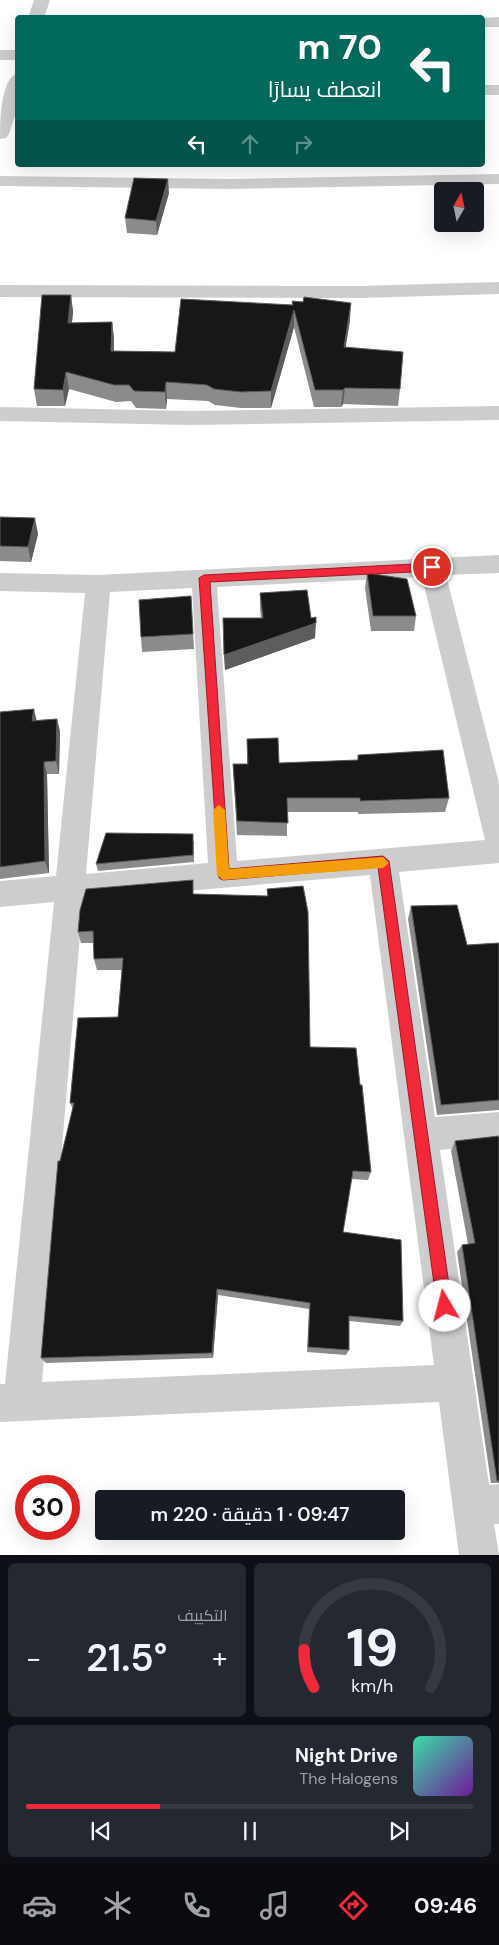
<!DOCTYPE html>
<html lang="ar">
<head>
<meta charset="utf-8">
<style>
  body { margin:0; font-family:"DM Sans",Cairo,sans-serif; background:#242831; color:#f1f3f6; direction:rtl; height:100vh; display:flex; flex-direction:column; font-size:19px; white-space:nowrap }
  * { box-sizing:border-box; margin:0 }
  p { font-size:16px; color:#9ea1a6 }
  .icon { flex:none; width:28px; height:28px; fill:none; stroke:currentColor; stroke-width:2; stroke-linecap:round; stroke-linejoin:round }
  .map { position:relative; height:1555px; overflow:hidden; direction:ltr }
  .details { display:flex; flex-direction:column; gap:8px; padding:8px; background:#0d0f14; flex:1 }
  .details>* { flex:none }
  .hud { position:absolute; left:15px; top:15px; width:470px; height:152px; border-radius:5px; box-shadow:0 5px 20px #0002; direction:rtl; background:#00695c; color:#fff; overflow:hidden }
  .needle { width:32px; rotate:9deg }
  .fabs { position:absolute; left:434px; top:182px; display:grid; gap:10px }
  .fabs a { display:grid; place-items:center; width:50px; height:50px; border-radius:5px; background:#171b24; box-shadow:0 5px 20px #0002; font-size:25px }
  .speed { position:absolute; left:15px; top:1475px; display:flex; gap:10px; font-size:25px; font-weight:700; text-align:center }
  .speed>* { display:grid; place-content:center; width:65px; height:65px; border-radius:50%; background:#171b24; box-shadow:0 5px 20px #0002; line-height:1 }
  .speed .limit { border:8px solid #d22; background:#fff; color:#111 }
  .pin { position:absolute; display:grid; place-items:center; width:42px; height:42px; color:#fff; margin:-21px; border:2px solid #fff; border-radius:50%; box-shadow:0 1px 5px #0007 }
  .me { position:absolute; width:55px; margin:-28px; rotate:352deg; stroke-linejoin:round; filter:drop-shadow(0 0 4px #0008) }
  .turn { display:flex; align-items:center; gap:18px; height:105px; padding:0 20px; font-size:22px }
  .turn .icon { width:65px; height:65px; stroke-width:2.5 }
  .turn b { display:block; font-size:35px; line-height:42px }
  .lanes { display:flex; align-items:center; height:48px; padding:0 20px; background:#0003; justify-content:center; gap:25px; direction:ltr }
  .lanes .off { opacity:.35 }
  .big { font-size:38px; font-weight:600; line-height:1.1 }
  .details .tile { flex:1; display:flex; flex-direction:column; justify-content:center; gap:8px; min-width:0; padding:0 18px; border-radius:8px; background:#242831 }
  .details .dial { align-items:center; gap:0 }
  .dial svg { height:130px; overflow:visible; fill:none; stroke:#363941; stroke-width:7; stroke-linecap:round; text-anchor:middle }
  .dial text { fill:#f1f3f6; stroke:none }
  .song { display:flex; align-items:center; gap:15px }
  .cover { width:60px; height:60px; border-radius:8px; background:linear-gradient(135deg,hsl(160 70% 55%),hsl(280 70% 35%)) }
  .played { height:5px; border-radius:2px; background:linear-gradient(90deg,#f1283a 30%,#363941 30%) }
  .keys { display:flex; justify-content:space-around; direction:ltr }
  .heat { display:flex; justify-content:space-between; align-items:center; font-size:28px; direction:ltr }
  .details .tiles { flex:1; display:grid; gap:8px; grid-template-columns:1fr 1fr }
  .tile:last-child { grid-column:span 2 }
  .trip { position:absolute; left:95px; top:1490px; width:310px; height:50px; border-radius:5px; background:#171b24; box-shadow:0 5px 20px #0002; font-weight:600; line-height:50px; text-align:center; direction:rtl }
  .tab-bar { display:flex; height:80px; justify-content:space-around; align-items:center; background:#090b0e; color:#9ea1a6 }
  .tab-bar .icon { width:35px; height:35px }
  .tab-bar .current { color:#f1283a }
  .tab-bar b { font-size:22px; color:#f1f3f6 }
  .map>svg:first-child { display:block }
</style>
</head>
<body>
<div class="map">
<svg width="499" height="1555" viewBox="0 0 499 1555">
  <rect width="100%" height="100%" fill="#fff"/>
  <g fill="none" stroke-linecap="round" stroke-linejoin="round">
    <path fill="#cdcdcd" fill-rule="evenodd" d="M34,0H50L44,18H28Z
      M499,17V27H482L481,18Z
      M0,50H18V60H0Z
      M18,73V106L9,134L6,138L0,139C0,124 0,78 18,73Z
      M482,85H499V95H482Z
      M499,174V184L230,189L0,186V176L230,179Z
      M499,282V294L358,298L0,297V285L358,286Z
      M499,406V420L191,425L0,421V407L191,411Z
      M499,555V573L446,575L499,783V863L399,872L435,1117L499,1112V1144L440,1150L489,1485L499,1484V1524H494L499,1555H459L439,1402L0,1422V1384H5L54,902L0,907V881L56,876L85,593L0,591V573L98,575ZM422,577L485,840L237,861L217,587ZM192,588L208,863L86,874L110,592ZM370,875L434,1365L42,1382L83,900Z"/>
  </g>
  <path fill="#8b8b8b" d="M169,193L157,235L127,233L125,218Z
    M71,295L73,312L72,323L112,322L114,339V351L175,352L292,305V301L350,320L345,348L400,389L398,406L343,404L341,407H314L294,327L271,408H241L215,405L208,401L167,399L166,409L136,408L131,401L116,402L69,389L65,406H37L34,389Z
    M0,517L38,534L31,562L0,561Z
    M367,573L416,616L414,631H371L365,588Z
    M260,593L311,618L315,638L225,670L223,618H261L260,609Z
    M191,596L194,649L142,652L141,637Z
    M0,712L37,720L57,719L60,732L59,774H47L49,873L0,879Z
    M247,739L279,763L358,760V755L449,798L445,812L358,814V812H287V836L237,835L233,764H247Z
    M194,841V862L98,871L96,864Z
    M267,889L310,1047L360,1085L371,1172L368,1180L351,1179L343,1232L403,1321L400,1326L349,1321V1350L346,1355L307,1352L309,1309L218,1295L213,1358L46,1363L41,1358L60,1161L73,1109L70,1103L118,1017L122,970H97L94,959V943H81L78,932L194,894L267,896Z
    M411,906L467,945L499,943V1110L437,1115L408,919Z
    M499,1136V1483H491L457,1252L462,1245L468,1244L451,1151L455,1141Z"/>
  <path fill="#5d5d5d" d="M168,179L169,193L157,235L156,221Z
    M71,295L73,312L70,340L68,323Z
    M351,303L350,320L343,364L344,347Z
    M294,310V327L271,408V391Z
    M112,322L114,339L113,368L111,351Z
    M66,372L69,389L65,406L63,390Z
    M166,382L167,399L166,409L165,392Z
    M345,388L343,404L341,407L343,390Z
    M35,518L38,534L31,562L28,547Z
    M316,623L315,638L225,670L224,655Z
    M34,709L37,722L32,721Z
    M57,719L60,732L59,774L56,761Z
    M44,762L47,774L49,873L45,861Z
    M217,1289L218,1295L213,1358L212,1353Z"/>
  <path fill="#171717" stroke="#5d5d5d" d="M134,178L168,179L156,221L125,218Z
    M42,295H71L68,323L112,322L111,351L175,352L181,299L293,305L292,301L303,302L304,297L351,303L344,347L403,352L400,389L345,388L343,390H315L294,310L271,391L241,392L214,389L207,385L166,382L165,392L134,391L129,385H114L66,372L63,390L34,389Z
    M0,517L35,518L28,547L0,546Z
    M367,573L407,579L416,616H373Z
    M307,590L311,618L316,617V623L224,655L223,618H263L260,593Z
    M191,596L193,634L141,637L139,600Z
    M34,709L32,721L57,719L56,761L44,762L45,861L0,867V712Z
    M278,738L279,763L358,760V755L443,750L449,798L360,801V798H287L288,823L237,821L233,764H248L247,739Z
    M106,833L193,834V855L96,864Z
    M193,880V894L268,896L267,889L303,886L308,912L310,1047L356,1048L360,1085H362L371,1172L353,1171L343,1232L401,1240L403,1321L349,1316V1350L308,1347L310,1303L217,1289L212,1353L41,1358L58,1161H60L74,1103H70L78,1018L118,1017L123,958L94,959L93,931L78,932L80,910L86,889Z
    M457,905L467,945L499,943V1100L441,1105L411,906Z
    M499,1136V1481H497L462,1245L475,1243L455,1141Z"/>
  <path fill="#f1283a" stroke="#9d1a26" d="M432,563L437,567L432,571L210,582L229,869L383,856L389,861L452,1306L450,1311L445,1314L439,1311L437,1306L378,867L223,880L219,878L199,578L204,575Z"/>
  <path fill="#f59e0b" d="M219,805L225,810L229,869L383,857L389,863L383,868L223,880L217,875L213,810Z"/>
</svg>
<div class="fabs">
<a><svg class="needle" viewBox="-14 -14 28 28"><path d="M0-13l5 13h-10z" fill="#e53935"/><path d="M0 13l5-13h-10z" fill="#9ea1a6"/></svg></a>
</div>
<div class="speed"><div class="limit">30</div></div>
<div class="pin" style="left:432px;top:567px;background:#d93025"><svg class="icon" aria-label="arrive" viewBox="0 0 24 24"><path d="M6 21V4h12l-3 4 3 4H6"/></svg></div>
<svg class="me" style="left:445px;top:1306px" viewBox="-20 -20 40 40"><circle r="19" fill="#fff"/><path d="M0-13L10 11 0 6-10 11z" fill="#f1283a"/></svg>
<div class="trip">09:47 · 1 دقيقة · 220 m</div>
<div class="hud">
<div class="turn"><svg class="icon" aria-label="left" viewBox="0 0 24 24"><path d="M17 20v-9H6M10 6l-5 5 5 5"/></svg><div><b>70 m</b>انعطف يسارًا</div></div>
<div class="lanes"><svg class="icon" aria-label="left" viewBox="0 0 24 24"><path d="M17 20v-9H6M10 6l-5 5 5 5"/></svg><svg class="icon off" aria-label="ahead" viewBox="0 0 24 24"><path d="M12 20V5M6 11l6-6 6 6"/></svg><svg class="icon off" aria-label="right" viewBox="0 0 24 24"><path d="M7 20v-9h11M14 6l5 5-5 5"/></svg></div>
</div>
</div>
<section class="details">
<div class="tiles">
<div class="tile dial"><svg viewBox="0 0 100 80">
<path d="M14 69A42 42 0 1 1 86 69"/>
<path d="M14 69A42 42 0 0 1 8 46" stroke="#f1283a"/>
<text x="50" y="56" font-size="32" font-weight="700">19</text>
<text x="50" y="72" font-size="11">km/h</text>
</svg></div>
<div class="tile"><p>التكييف</p>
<div class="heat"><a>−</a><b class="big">21.5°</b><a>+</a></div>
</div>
<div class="tile">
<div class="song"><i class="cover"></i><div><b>Night Drive</b><p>The Halogens</p></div></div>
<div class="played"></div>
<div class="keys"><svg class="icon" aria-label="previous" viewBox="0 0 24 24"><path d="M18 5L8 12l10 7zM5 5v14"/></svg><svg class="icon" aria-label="pause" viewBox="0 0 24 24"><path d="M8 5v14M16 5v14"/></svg><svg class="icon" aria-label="next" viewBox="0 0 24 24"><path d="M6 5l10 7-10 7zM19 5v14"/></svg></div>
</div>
</div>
</section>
<nav class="tab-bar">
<b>09:46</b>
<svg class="icon current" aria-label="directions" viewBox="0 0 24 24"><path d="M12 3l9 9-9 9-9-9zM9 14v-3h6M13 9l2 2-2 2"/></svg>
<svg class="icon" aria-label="music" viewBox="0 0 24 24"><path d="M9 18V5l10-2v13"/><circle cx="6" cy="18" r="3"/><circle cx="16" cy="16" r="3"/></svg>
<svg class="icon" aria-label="phone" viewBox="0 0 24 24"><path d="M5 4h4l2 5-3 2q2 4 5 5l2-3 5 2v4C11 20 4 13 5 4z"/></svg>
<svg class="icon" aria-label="climate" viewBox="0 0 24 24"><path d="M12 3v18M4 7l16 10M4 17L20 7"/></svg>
<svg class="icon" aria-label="car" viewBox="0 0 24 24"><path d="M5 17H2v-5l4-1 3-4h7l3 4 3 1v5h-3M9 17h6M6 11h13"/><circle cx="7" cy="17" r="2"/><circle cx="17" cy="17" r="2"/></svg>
</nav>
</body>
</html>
